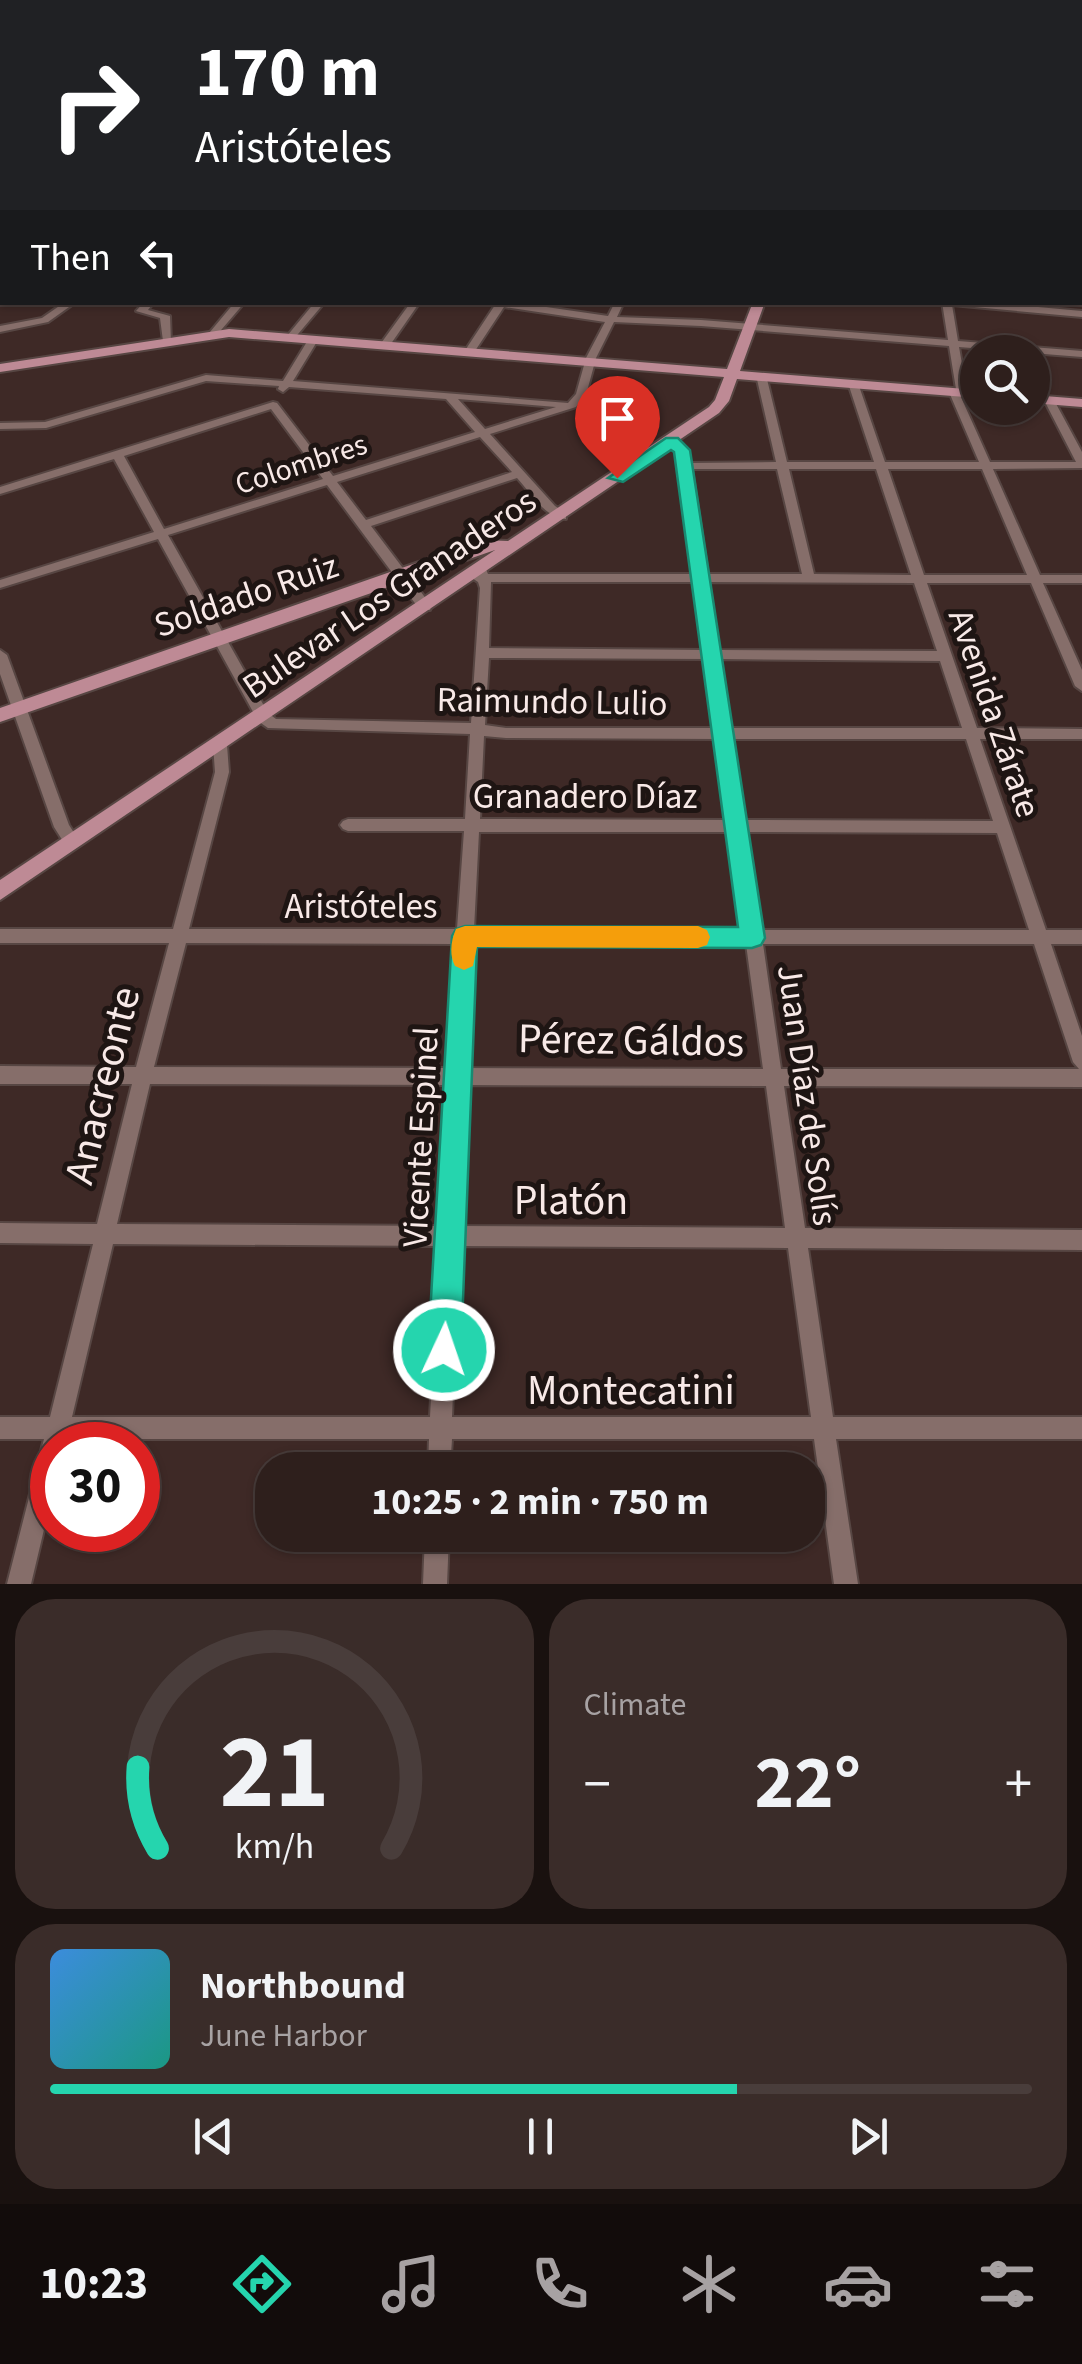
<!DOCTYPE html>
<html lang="en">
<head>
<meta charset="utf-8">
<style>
  body { margin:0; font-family:"Source Sans 3",sans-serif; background:#3a2c29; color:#f1f3f6; height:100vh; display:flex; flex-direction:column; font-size:38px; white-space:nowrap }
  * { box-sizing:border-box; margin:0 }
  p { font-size:32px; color:#a7a2a3 }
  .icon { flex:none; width:55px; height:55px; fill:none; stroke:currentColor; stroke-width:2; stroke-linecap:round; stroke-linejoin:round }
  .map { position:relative; height:1584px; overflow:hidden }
  .panel { display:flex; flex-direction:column; gap:15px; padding:15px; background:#19110f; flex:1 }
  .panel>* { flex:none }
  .hud { position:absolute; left:0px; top:0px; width:1082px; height:305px; box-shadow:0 2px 8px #0004,0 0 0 2px #493d3b; background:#202124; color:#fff; overflow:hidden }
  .fabs { position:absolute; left:960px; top:335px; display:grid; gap:20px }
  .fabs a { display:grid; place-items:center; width:90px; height:90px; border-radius:50%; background:#2e1f1c; box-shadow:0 2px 8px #0004,0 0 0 2px #493d3b; font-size:50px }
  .speed { position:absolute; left:30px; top:1422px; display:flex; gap:20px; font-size:50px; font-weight:700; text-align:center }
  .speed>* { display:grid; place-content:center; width:130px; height:130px; border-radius:50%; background:#2e1f1c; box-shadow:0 2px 8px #0004,0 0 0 2px #493d3b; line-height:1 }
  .speed .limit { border:15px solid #d22; background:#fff; color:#111 }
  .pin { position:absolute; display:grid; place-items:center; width:85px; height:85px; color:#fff; margin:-102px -42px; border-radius:50% 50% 50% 0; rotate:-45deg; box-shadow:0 0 10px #0007 }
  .pin .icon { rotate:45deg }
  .me { position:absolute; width:110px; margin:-55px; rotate:3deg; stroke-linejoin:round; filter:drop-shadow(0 0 8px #0008) }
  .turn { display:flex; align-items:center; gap:35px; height:210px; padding:0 30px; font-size:45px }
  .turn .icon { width:130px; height:130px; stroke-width:2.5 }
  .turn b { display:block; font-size:70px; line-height:85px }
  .then { display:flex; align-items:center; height:95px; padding:0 30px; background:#0003; gap:20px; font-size:38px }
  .big { font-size:75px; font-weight:700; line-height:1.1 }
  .panel .widget { flex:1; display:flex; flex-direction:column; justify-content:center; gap:15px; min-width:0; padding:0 35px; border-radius:40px; background:#3a2c29 }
  .panel .dial { align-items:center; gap:0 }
  .dial svg { height:260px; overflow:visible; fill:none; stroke:#493d3b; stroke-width:7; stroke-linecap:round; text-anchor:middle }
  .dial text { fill:#f1f3f6; stroke:none }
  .song { display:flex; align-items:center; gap:30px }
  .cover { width:120px; height:120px; border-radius:15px; background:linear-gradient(135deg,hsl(210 70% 55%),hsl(170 70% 35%)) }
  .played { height:10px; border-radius:5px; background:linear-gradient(90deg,#25d5ae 70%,#493d3b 70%) }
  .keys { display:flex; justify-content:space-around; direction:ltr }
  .heat { display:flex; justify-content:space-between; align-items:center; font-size:55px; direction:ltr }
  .panel .tiles { flex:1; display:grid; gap:15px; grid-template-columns:1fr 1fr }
  .widget:last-child { grid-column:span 2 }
  .trip { position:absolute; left:255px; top:1452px; width:570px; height:100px; border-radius:40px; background:#2e1f1c; box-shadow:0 2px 8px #0004,0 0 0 2px #493d3b; font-weight:700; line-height:100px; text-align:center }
  .tabs { display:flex; height:160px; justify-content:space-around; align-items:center; background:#120c0b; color:#a7a2a3 }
  .tabs .icon { width:70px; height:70px }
  .tabs .on { color:#25d5ae }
  .tabs b { font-size:45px; color:#f1f3f6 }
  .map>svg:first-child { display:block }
</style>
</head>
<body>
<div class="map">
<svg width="1082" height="1584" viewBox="0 0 1082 1584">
  <rect width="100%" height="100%" fill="#3e2926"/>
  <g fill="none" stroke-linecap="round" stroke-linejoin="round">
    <defs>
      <path id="minor" d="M0,0L11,2L0,3Z
        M1003,0H1009L1010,2H1004Z
        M1080,12H1082V16H1080Z
        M0,20H2V24H0Z
        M1080,32H1082V36H1080Z
        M2,40V45L0,46V41Z
        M1080,53H1082V57H1080Z
        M0,66H2V70H0Z
        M1080,76H1082V80H1080Z
        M1080,96H1082V101H1080Z
        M0,110H2V116H0Z
        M0,132H2V137H0Z
        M1080,149H1082V153H1080Z
        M1080,168H1082V178H1080Z
        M0,201H2V206H0Z
        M1080,204H1082V210H1080Z
        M1080,236H1082V242H1080Z
        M2,239V245L0,246V240Z
        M1080,273L1082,274V280L1080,279Z
        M0,280H2V286H0Z
        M65,302H76L48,322L0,332V326L42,318Z
        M144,302H154L148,310L170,316L171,343L163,341L160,318L136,311Z
        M235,302H245L216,336H210V332Z
        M315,302H325L293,340H287V336Z
        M411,302H420L388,348H380L379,346Z
        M487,302H512L608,316L615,302H624L617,317L701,320L948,340L942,302H984L1082,311V317L952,305L958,341L1082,351V357L959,347L967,392L960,395L990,462H1076L1044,400L1049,397L1054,400L1082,452V468L993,469L1040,575H1082V583H1043L1082,670V691L1075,686L1031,583H927L977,728L1082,729V739H980L1046,930H1082V944H1051L1082,1036V1087L784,1086L805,1228L1082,1230V1250L808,1248L833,1417H1082V1439H836L858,1584H834L814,1439H452L450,1470H428L429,1439H67L65,1445H52V1496L31,1584H7L44,1439H0V1417H50L93,1244L0,1243V1223L97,1224L132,1084H0V1066L136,1067L169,943H0V929H173L215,772L213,745L220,740L227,745L229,772L189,929H457L464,831H348L343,829L340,825L343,821L348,819H465L470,734L268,728L258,721L158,539L0,588V580L154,532L114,459L0,494V487L273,402L277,403L333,476L475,432L446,399L289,387L283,392L278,389L279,386L206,381L46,428L0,429V423L45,422L206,375L283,381L308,340L313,337L318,340L293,381L568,403L576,394L586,358L605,322L504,307L473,354H465L464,352L495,305ZM614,322L701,326L949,346L956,389L949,392L979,462H885L858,383L853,380L848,383L874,462H787L766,375L757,373L756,375L776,462L691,463C688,451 682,438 668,440L666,442L677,451L680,466L695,574H488L485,567H477L476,574L472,578L478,582L480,588L471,723L276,719L268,713L168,535L327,485L420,610H430L431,607L430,604L371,526L517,478C531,493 545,518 566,519V513L555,506L490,434L576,407L586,395L596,358ZM458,399L556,407L485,429ZM271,409L323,479L164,529L124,456ZM480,437L512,472L366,520L337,482ZM692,469H777L802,574H708ZM789,469H876L911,575L814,574ZM888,469H982L1027,575H924ZM491,582H696L706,650L489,648ZM709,582L914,583L937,651L719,650ZM489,658L707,659L716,728H506L485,725ZM720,659L940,661L962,728H731ZM484,736L506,738L718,739L729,820L480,819ZM732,739H966L993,821L744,820ZM479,832H731L744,930L474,929ZM746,832L997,833L1029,930H761ZM186,943L456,944L448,1068L154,1067ZM473,944H746L763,1069L466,1068ZM763,944H1034L1073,1062L1079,1069H781ZM150,1084L447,1085L440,1226L117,1224ZM466,1085L766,1086L785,1228L460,1226ZM113,1244L439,1246L430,1417H72ZM459,1246L788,1248L811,1417H452Z
        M0,650L7,655L69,825L80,842L78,846H66L54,827L0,674Z
        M425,1535H449L447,1584H423Z"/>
      <path id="major" d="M2,73V79L0,80V74Z
        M753,302H765L740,371L978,390V398L737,379L729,401L719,413L0,900V880L495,550L0,722V708L482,540L508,541L709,407L715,400L724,377L229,337L0,372V364L229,329L727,369Z
        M1032,395L1082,399V407L1032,403Z"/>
    </defs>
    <use href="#minor" stroke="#574643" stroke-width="4"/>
    <use href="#major" stroke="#574643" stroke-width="4"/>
    <use href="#minor" fill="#866e6a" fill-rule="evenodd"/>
    <use href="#major" fill="#be8a95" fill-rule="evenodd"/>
  </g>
  <path fill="#25d5ae" stroke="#188a71" stroke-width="2.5" d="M666,438H678L690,450L765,938L761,945L752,948L477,947L461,1350L456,1362L444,1366L433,1362L428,1350L452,936L456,929L465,926L738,927L674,452L671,450L623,482L608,478Z"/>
  <path fill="#f59e0b" d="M465,926H698L707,930L710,937L707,945L698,948L477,947L473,966L464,970L455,966C449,955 451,940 456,929Z"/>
  <g text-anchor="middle" stroke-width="10" stroke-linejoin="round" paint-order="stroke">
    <g font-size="30" fill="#f8e9e7" stroke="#1e1513">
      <text transform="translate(301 464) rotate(-18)" y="10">Colombres</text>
    </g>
    <g font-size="35" fill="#f8e9e7" stroke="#1e1513">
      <text transform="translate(389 593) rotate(-34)" y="12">Bulevar Los Granaderos</text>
      <text transform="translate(246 595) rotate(-19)" y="12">Soldado Ruiz</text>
      <text transform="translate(552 701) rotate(1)" y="12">Raimundo Lulio</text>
      <text transform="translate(995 713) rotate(71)" y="12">Avenida Zárate</text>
      <text x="585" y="808">Granadero Díaz</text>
      <text x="361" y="918">Aristóteles</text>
      <text transform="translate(808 1095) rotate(82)" y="12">Juan Díaz de Solís</text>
      <text transform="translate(420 1137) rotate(-87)" y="12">Vicente Espinel</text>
    </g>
    <g font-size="42" fill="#f8e9e7" stroke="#1e1513">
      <text transform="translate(631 1039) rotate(1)" y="15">Pérez Gáldos</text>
      <text transform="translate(101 1085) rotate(-76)" y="15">Anacreonte</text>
      <text x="571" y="1214">Platón</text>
      <text x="631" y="1404">Montecatini</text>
    </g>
  </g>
</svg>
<div class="fabs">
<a><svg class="icon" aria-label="search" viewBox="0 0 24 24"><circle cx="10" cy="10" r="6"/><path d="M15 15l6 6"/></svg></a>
</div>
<div class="speed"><div class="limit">30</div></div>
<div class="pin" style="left:617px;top:478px;background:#d93025"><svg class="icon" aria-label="arrive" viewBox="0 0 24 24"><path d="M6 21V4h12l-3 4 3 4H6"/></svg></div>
<svg class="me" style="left:444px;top:1350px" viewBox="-20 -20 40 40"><circle r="17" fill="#25d5ae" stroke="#fff" stroke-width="3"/><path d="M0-11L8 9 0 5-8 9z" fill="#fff"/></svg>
<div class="trip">10:25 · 2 min · 750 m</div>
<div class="hud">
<div class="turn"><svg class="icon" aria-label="right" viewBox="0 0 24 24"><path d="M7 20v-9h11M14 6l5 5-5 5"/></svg><div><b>170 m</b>Aristóteles</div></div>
<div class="then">Then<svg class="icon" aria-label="left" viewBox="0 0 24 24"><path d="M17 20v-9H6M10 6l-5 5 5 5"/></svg></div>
</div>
</div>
<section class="panel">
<div class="tiles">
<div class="widget dial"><svg viewBox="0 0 100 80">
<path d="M14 69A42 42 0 1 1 86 69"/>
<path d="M14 69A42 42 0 0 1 8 44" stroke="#25d5ae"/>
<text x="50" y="56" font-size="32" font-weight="700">21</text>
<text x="50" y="72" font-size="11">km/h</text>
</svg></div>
<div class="widget"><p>Climate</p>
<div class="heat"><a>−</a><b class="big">22°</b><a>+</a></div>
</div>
<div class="widget">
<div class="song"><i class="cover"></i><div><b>Northbound</b><p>June Harbor</p></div></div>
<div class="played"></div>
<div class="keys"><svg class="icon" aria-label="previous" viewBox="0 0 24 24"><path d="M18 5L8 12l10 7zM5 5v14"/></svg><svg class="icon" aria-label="pause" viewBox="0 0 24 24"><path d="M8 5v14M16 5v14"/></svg><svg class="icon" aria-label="next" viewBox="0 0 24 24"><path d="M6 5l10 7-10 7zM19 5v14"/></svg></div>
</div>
</div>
</section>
<nav class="tabs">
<b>10:23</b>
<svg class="icon on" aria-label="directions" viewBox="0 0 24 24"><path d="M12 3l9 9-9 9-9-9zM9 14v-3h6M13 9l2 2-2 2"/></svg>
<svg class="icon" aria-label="music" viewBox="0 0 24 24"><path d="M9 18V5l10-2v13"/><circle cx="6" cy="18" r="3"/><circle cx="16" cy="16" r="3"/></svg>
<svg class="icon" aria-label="phone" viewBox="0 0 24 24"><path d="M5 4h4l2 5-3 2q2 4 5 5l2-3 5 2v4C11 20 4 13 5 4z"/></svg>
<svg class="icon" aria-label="climate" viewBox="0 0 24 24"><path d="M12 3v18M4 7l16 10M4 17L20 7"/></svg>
<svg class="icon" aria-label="car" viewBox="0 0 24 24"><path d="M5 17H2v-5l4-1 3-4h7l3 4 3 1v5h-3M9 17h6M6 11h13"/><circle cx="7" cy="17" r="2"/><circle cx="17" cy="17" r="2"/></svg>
<svg class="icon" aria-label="filters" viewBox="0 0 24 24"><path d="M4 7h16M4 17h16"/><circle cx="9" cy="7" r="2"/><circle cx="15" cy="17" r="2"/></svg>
</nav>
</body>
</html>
